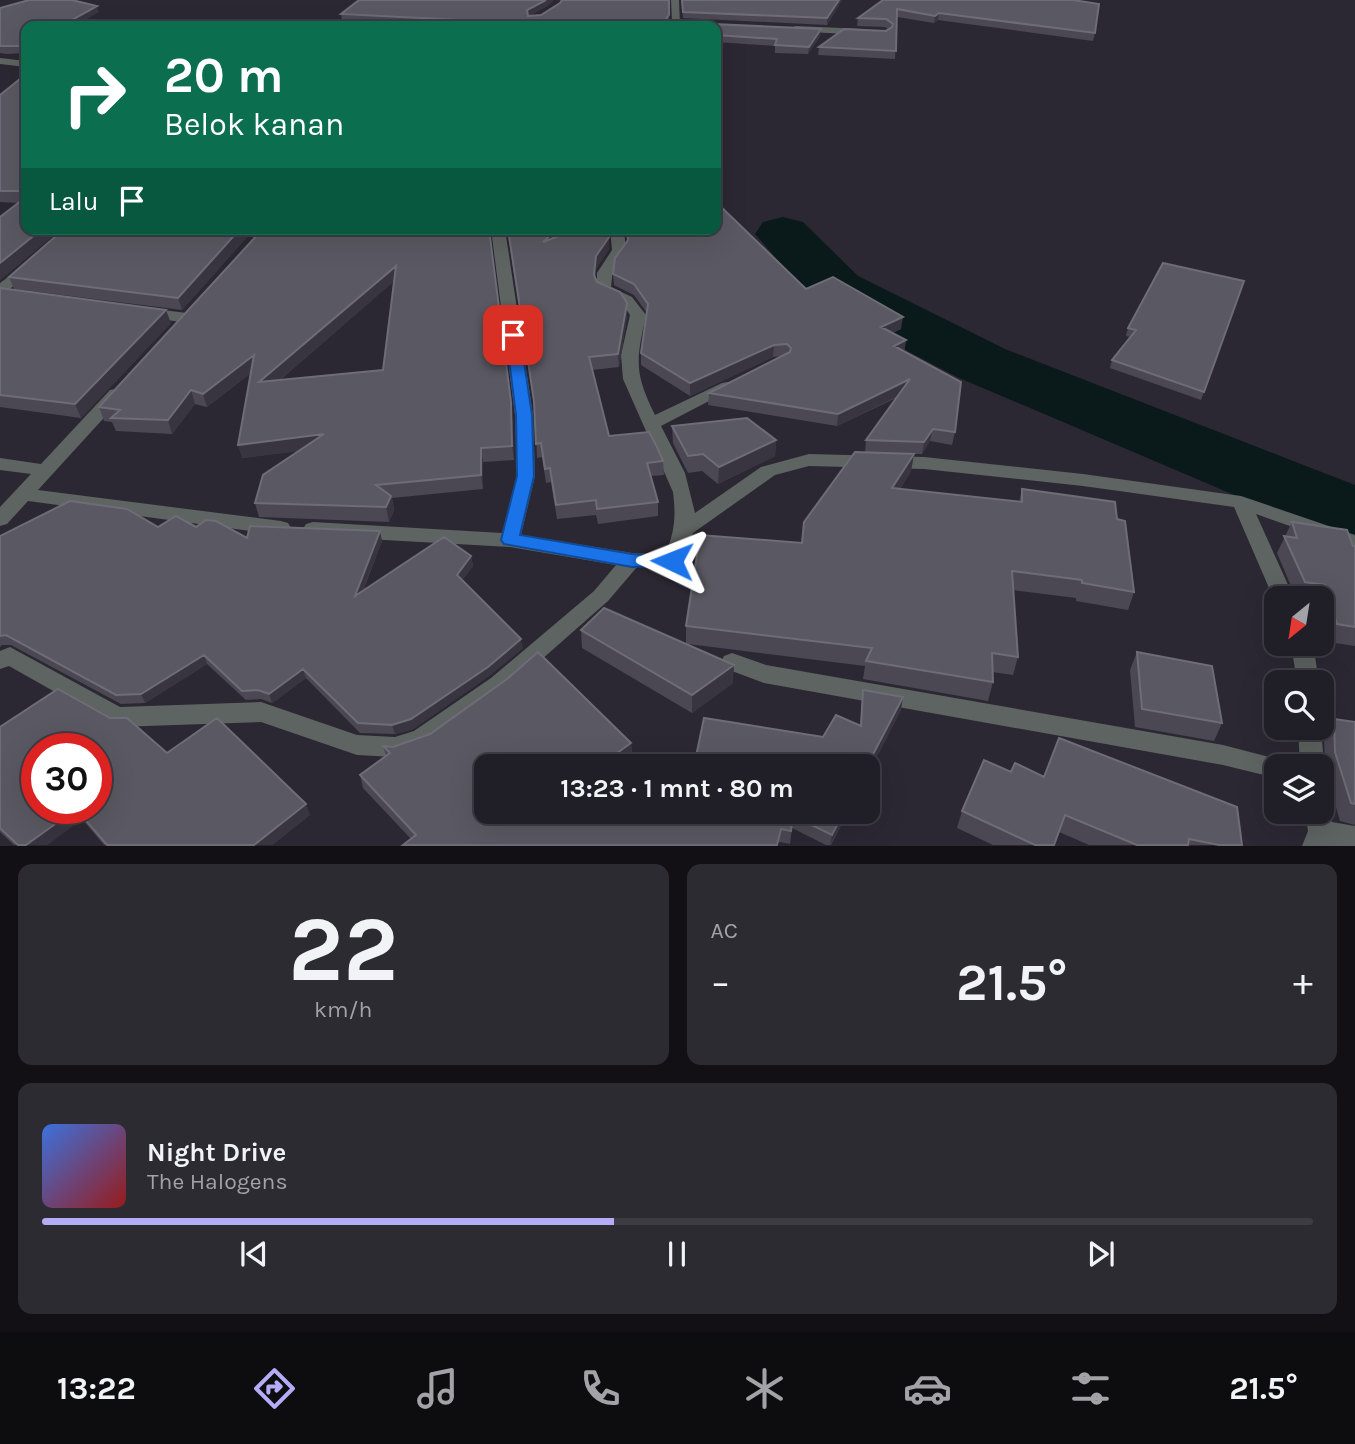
<!DOCTYPE html>
<html lang="id">
<head>
<meta charset="utf-8">
<style>
  body { margin:0; font-family:Karla,sans-serif; background:#2d2b32; color:#f1f3f6; height:100vh; display:flex; flex-direction:column; font-size:26px; white-space:nowrap }
  * { box-sizing:border-box; margin:0 }
  p { font-size:23px; color:#a2a2a7 }
  .icon { flex:none; width:38px; height:38px; fill:none; stroke:currentColor; stroke-width:2; stroke-linecap:round; stroke-linejoin:round }
  .map { position:relative; height:846px; overflow:hidden }
  .drawer { display:flex; flex-direction:column; gap:18px; padding:18px; background:#121015; flex:1 }
  .drawer>* { flex:none }
  .banner { position:absolute; left:21px; top:21px; width:700px; height:214px; border-radius:14px; box-shadow:0 7px 28px #0002,0 0 0 2px #3d3c43; background:#0b6e4f; color:#fff; overflow:hidden }
  .needle { width:46px; rotate:210deg }
  .buttons { position:absolute; left:1264px; top:586px; display:grid; gap:14px }
  .buttons a { display:grid; place-items:center; width:70px; height:70px; border-radius:14px; background:#201e26; box-shadow:0 7px 28px #0002,0 0 0 2px #3d3c43; font-size:35px }
  .speed { position:absolute; left:21px; top:733px; display:flex; gap:14px; font-size:35px; font-weight:700; text-align:center }
  .speed>* { display:grid; place-content:center; width:91px; height:91px; border-radius:50%; background:#201e26; box-shadow:0 7px 28px #0002,0 0 0 2px #3d3c43; line-height:1 }
  .speed .limit { border:10px solid #d22; background:#fff; color:#111 }
  .pin { position:absolute; display:grid; place-items:center; width:60px; height:60px; color:#fff; margin:-30px; border-radius:14px; box-shadow:0 4px 10px #0006 }
  .me { position:absolute; width:77px; margin:-38px; rotate:272deg; stroke-linejoin:round; filter:drop-shadow(0 0 5px #0008) }
  .turn { display:flex; align-items:center; gap:24px; height:147px; padding:0 28px; font-size:32px }
  .turn .icon { width:91px; height:91px; stroke-width:2.5 }
  .turn b { display:block; font-size:49px; line-height:60px }
  .then { display:flex; align-items:center; height:66px; padding:0 28px; background:#0003; gap:14px; font-size:26px }
  .big { font-size:52px; font-weight:700; line-height:1.1 }
  .drawer .widget { flex:1; display:flex; flex-direction:column; justify-content:center; gap:10px; min-width:0; padding:0 24px; border-radius:14px; background:#2d2b32 }
  .drawer .dial { align-items:center; gap:0 }
  .dial b { font-size:91px; line-height:1 }
  .song { display:flex; align-items:center; gap:21px }
  .cover { width:84px; height:84px; border-radius:10px; background:linear-gradient(135deg,hsl(220 70% 55%),hsl(0 70% 35%)) }
  .played { height:7px; border-radius:4px; background:linear-gradient(90deg,#b5acf8 45%,#3d3c43 45%) }
  .keys { display:flex; justify-content:space-around; direction:ltr }
  .heat { display:flex; justify-content:space-between; align-items:center; font-size:38px; direction:ltr }
  .drawer .tiles { flex:1; display:grid; gap:18px; grid-template-columns:1fr 1fr }
  .widget:last-child { grid-column:span 2 }
  .trip { position:absolute; left:474px; top:754px; width:406px; height:70px; border-radius:14px; background:#201e26; box-shadow:0 7px 28px #0002,0 0 0 2px #3d3c43; font-weight:700; line-height:70px; text-align:center }
  .menu { display:flex; height:112px; justify-content:space-around; align-items:center; background:#0d0c0f; color:#a2a2a7 }
  .menu .icon { width:49px; height:49px }
  .menu .current { color:#b5acf8 }
  .menu b { font-size:32px; color:#f1f3f6 }
  .map>svg:first-child { display:block }
</style>
</head>
<body>
<div class="map">
<svg width="1355" height="846" viewBox="0 0 1355 846">
  <rect width="100%" height="100%" fill="#2b2833"/>
  <g fill="none" stroke-linecap="round" stroke-linejoin="round">
    <path fill="#0a1a1a" fill-rule="evenodd" d="M783,217L803,222L858,276L1005,349L1355,485V542L1326,534L957,377L814,302L755,234L763,222Z"/>
    <path fill="#5e6461" fill-rule="evenodd" d="M671,0H679L680,26H668L672,23Z
      M796,26L863,29L868,32L863,35L793,31V27Z
      M0,58L26,61V67L0,64Z
      M491,229H505L533,415L535,476L521,535L632,553L665,554C675,533 676,515 673,492L623,379L621,355L630,315L622,303L597,289V273L612,250L610,229H624L626,251L613,268L611,287L632,297L646,315C636,361 634,372 655,415L722,383L728,382L736,387L661,426L685,473L695,513L761,467L809,454L924,457L1083,474L1241,496L1355,535V549L1256,514L1294,598H1276V604L1234,507L1083,486L924,469L809,466L775,475L693,533L679,566L637,567L608,601L507,690L431,745L395,757L357,755L261,722L117,727L9,666L0,669V651L10,647L120,707L261,702L357,735L395,737L414,731L491,678L594,591L616,565L510,547L313,536L306,534L303,529L306,524L313,522L502,533L517,476L515,415Z
      M30,261L35,262V268L5,293L0,294V283Z
      M146,308L187,313L195,318L187,323L141,316L138,313L141,310Z
      M116,389L122,390L124,394L122,398L38,490L281,521L288,523L291,528L288,533L281,535L28,501L7,524L0,526V507L31,474L0,470V458L41,464L110,390Z
      M1291,644H1313L1319,682H1297Z
      M732,653L766,665L1223,745L1285,761L1288,766H1276V778L1223,765L764,683L724,668L721,662L724,656Z
      M1321,727L1324,766L1321,772V766H1300L1298,728Z
      M1321,802L1327,804L1332,822L1355,826V846H1302L1308,831L1305,812H1321Z"/>
  </g>
  <path fill="#4b4853" fill-rule="evenodd" d="M669,0V22L821,29L820,36L808,54L775,53V46L716,42V26H442L342,21L341,14L549,5L529,16Z
    M681,0H842L827,25L683,18Z
    M883,0L1095,33L1093,41L938,20L934,23L897,17L895,59L818,55L819,47L888,29L885,27L857,26L858,18Z
    M0,8L99,12L26,26V53L6,54L0,53Z
    M26,74V229H61L0,280L18,203L0,202V95Z
    M64,229H489L512,415L514,460L483,462V489L392,498L394,510L389,522L259,517L255,503L298,451L242,458L251,373L207,407L195,404L172,434L116,431L112,422L104,421L99,407L256,236L253,235L247,237L182,310L14,289L9,277ZM394,281L383,370L280,380Z
    M507,229H570L566,233L609,249L596,269L595,278L597,282L627,316L619,367L592,370L609,436L663,461L664,475L651,476L658,502V516L598,524L596,515L557,519L551,482L546,483L542,457L537,458L535,408Z
    M626,229H716L806,289L901,329L892,333L906,340L904,352L955,432L952,445L930,441L922,454H914L911,471L900,489L1019,502L1022,489L1117,519L1134,592L1128,610L1076,601V598L1013,590L1018,657L1013,675L992,672L993,682L988,701L863,679L865,666L688,644L733,683L692,713L582,648L581,630L686,644V626L802,543L865,453L866,440L898,397L837,426L708,405L709,393L782,356L773,357L690,396L641,365V353L647,313L634,295L614,285L613,274L627,241Z
    M1244,281L1201,400L1110,368L1112,360L1130,337L1126,336L1128,328Z
    M0,288L171,323L81,418L0,407Z
    M672,426L776,440L775,456L718,484L702,471L688,473L673,443Z
    M1292,522L1355,546V646L1328,642L1321,619V598H1296L1277,553Z
    M158,527H196L247,538L382,541L363,591L471,556L473,566L462,580L523,648L489,676L413,729L395,734L360,733L306,678L272,703L261,699L246,700L207,664L145,703L121,704L11,645H2L0,647V536Z
    M1137,652L1222,723L1214,741L1135,727L1130,670Z
    M863,690L901,710L868,774V766L823,737L860,725Z
    M1334,719L1355,722V825L1340,821L1325,770L1324,737Z
    M0,727L167,753L310,815L272,845H104L82,819L47,845H14L0,832Z
    M631,743L632,756L618,766H486V812L682,825L848,812L831,845H826L792,828L790,844L780,842L411,839L363,788L360,775L386,756L383,746Z
    M1011,772L1044,777L1242,845H1089L1059,832L1054,845H993L957,828L962,811Z"/>
  <path fill="#383540" d="M546,0H554L549,5L527,17V10Z
    M839,0H842L827,25V18Z
    M97,6L99,12L75,26H61Z
    M939,13L938,20L934,23L935,16Z
    M821,29L820,36L808,54L809,47Z
    M42,229H61L0,280V263Z
    M240,229H252L253,235L247,237L182,310L178,298Z
    M557,229H570L544,254L543,242Z
    M609,237V249L596,269L595,287L594,275L596,256Z
    M396,266L398,278L262,395L259,382Z
    M627,303V316L619,367L618,354Z
    M166,310L171,323L81,418L75,404Z
    M903,317L901,329L880,339L881,327Z
    M906,340L904,352L894,346Z
    M774,345L773,357L690,396V383Z
    M254,355L257,368L207,407L203,394Z
    M910,379L908,391L837,426L838,414Z
    M191,390L195,404L172,434L168,420Z
    M511,402L512,415L514,460L512,446Z
    M933,429L930,441L922,454L924,442Z
    M324,434L328,448L242,458L238,445Z
    M776,440L775,456L718,484L719,467Z
    M481,448L483,462V489L481,475Z
    M914,454L911,471L889,506L892,488Z
    M391,496L394,510L389,522L386,507Z
    M380,531L382,541L357,605L355,596Z
    M471,556L473,566L458,584L457,575Z
    M521,639L523,648L489,676L413,729L395,734L392,725Z
    M204,655L207,664L145,703L141,694Z
    M734,665L733,683L692,713V695Z
    M303,669L306,678L272,703L269,694Z
    M903,697L901,710L868,774L867,766Z
    M631,743L632,756L618,766H599Z
    M306,804L310,815L272,845H254Z
    M76,809L82,819L47,845H26Z
    M844,812H848L830,845L832,835Z"/>
  <path fill="#5a5862" stroke="#6e6c76" stroke-width="2" fill-rule="evenodd" d="M29,0H72L97,6L61,26H26V46H0V8Z
    M359,0H546L527,10L528,16L541,15L560,3L562,0H669V15L666,19L669,22L821,29L809,47L775,45L777,39L716,35V26H540V24L341,14Z
    M682,0H839L827,18L683,12Z
    M883,0H1073L1099,4L1095,33L939,13L935,16L897,9L896,51L819,47L844,29L886,31L892,27L893,24L886,19L858,18Z
    M26,74V191H0V95Z
    M26,197V229H42L0,263V217Z
    M716,202L806,289L833,277L903,317L881,327L906,340L894,346L961,382L955,432L933,429L924,442L866,440L910,379L838,414L709,393L790,352L791,348L787,344L774,345L690,383L641,353L648,304L634,284L613,274L615,258L628,240L627,229H716Z
    M64,229H240L178,298L9,277Z
    M260,229H489L511,402L512,446L481,448V475L376,485L391,496L386,507L255,503L263,475L324,434L238,445L254,355L203,394L191,390L168,420L111,418L120,410L99,407L260,232ZM396,266L383,370L259,382Z
    M508,229H557L543,242L577,229H608L609,237L596,256L594,275L597,282L620,292L627,303L618,354L589,357L609,436L649,432L657,447L663,461L647,463L658,502L597,509L596,500L556,505L550,468L545,469L541,443L536,444L534,401Z
    M1163,263L1244,281L1204,392L1112,360L1136,330L1128,328Z
    M0,288L166,310L75,404L0,395Z
    M747,418L776,440L719,467L703,454L688,456L672,426Z
    M855,452L914,454L892,488L1022,502V489L1115,502L1117,519L1125,521L1134,592L1082,583V580L1012,571L1018,657L992,653L993,682L866,661L872,648L686,626L700,535L802,543L804,522Z
    M70,501L127,509L158,527L176,516L196,527L206,520L216,521L247,538L250,526L380,531L355,596L444,537L471,556L457,575L521,639L488,667L411,719L392,725L358,723L303,669L269,694L258,690L242,691L204,655L141,694L116,695L6,635L0,636V536Z
    M1292,522L1347,530L1353,546H1355V627L1337,624L1325,585L1305,582L1284,536L1297,538Z
    M604,608L734,665L692,695L581,630Z
    M538,652L631,743L599,766H486V812H636L682,825L684,812H844L832,835L793,816L791,831L781,829L777,845H403L416,835L360,775L390,753L383,746L393,747L430,734L507,679Z
    M1137,652L1212,666L1222,723L1142,709Z
    M58,689L110,718H127L167,753L217,718L306,804L254,845H107L76,809L26,845H18L0,828V727ZM37,749H96V808H37Z
    M863,690L903,697L867,766H694L704,718L823,737L836,715L861,726Z
    M1334,719L1355,722V804L1351,803L1335,752Z
    M1059,738L1237,807L1242,845H1219L1189,839L1188,845H1137L1065,815L1054,845H1035L962,811L984,760L1011,772L1015,763L1044,777Z"/>
  <path fill="#1a73e8" stroke="#114b97" stroke-width="2" d="M513,331L520,335L532,415L534,476L520,535L632,554L679,557L681,561L679,566L632,567L504,544L501,540L517,476L516,415L506,335Z"/>
</svg>
<div class="buttons">
<a><svg class="needle" viewBox="-14 -14 28 28"><path d="M0-13l5 13h-10z" fill="#e53935"/><path d="M0 13l5-13h-10z" fill="#a2a2a7"/></svg></a>
<a><svg class="icon" aria-label="search" viewBox="0 0 24 24"><circle cx="10" cy="10" r="6"/><path d="M15 15l6 6"/></svg></a>
<a><svg class="icon" aria-label="layers" viewBox="0 0 24 24"><path d="M12 4l9 5-9 5-9-5zM3 14l9 5 9-5"/></svg></a>
</div>
<div class="speed"><div class="limit">30</div></div>
<div class="pin" style="left:513px;top:335px;background:#d93025"><svg class="icon" aria-label="arrive" viewBox="0 0 24 24"><path d="M6 21V4h12l-3 4 3 4H6"/></svg></div>
<svg class="me" style="left:672px;top:561px" viewBox="-20 -20 40 40"><path d="M0-17L14 15 0 8-14 15z" fill="#1a73e8" stroke="#fff" stroke-width="4"/></svg>
<div class="trip">13:23 · 1 mnt · 80 m</div>
<div class="banner">
<div class="turn"><svg class="icon" aria-label="right" viewBox="0 0 24 24"><path d="M7 20v-9h11M14 6l5 5-5 5"/></svg><div><b>20 m</b>Belok kanan</div></div>
<div class="then">Lalu<svg class="icon" aria-label="arrive" viewBox="0 0 24 24"><path d="M6 21V4h12l-3 4 3 4H6"/></svg></div>
</div>
</div>
<section class="drawer">
<div class="tiles">
<div class="widget dial"><b>22</b><p>km/h</p></div>
<div class="widget"><p>AC</p>
<div class="heat"><a>−</a><b class="big">21.5°</b><a>+</a></div>
</div>
<div class="widget">
<div class="song"><i class="cover"></i><div><b>Night Drive</b><p>The Halogens</p></div></div>
<div class="played"></div>
<div class="keys"><svg class="icon" aria-label="previous" viewBox="0 0 24 24"><path d="M18 5L8 12l10 7zM5 5v14"/></svg><svg class="icon" aria-label="pause" viewBox="0 0 24 24"><path d="M8 5v14M16 5v14"/></svg><svg class="icon" aria-label="next" viewBox="0 0 24 24"><path d="M6 5l10 7-10 7zM19 5v14"/></svg></div>
</div>
</div>
</section>
<nav class="menu">
<b>13:22</b>
<svg class="icon current" aria-label="directions" viewBox="0 0 24 24"><path d="M12 3l9 9-9 9-9-9zM9 14v-3h6M13 9l2 2-2 2"/></svg>
<svg class="icon" aria-label="music" viewBox="0 0 24 24"><path d="M9 18V5l10-2v13"/><circle cx="6" cy="18" r="3"/><circle cx="16" cy="16" r="3"/></svg>
<svg class="icon" aria-label="phone" viewBox="0 0 24 24"><path d="M5 4h4l2 5-3 2q2 4 5 5l2-3 5 2v4C11 20 4 13 5 4z"/></svg>
<svg class="icon" aria-label="climate" viewBox="0 0 24 24"><path d="M12 3v18M4 7l16 10M4 17L20 7"/></svg>
<svg class="icon" aria-label="car" viewBox="0 0 24 24"><path d="M5 17H2v-5l4-1 3-4h7l3 4 3 1v5h-3M9 17h6M6 11h13"/><circle cx="7" cy="17" r="2"/><circle cx="17" cy="17" r="2"/></svg>
<svg class="icon" aria-label="filters" viewBox="0 0 24 24"><path d="M4 7h16M4 17h16"/><circle cx="9" cy="7" r="2"/><circle cx="15" cy="17" r="2"/></svg>
<b>21.5°</b>
</nav>
</body>
</html>
